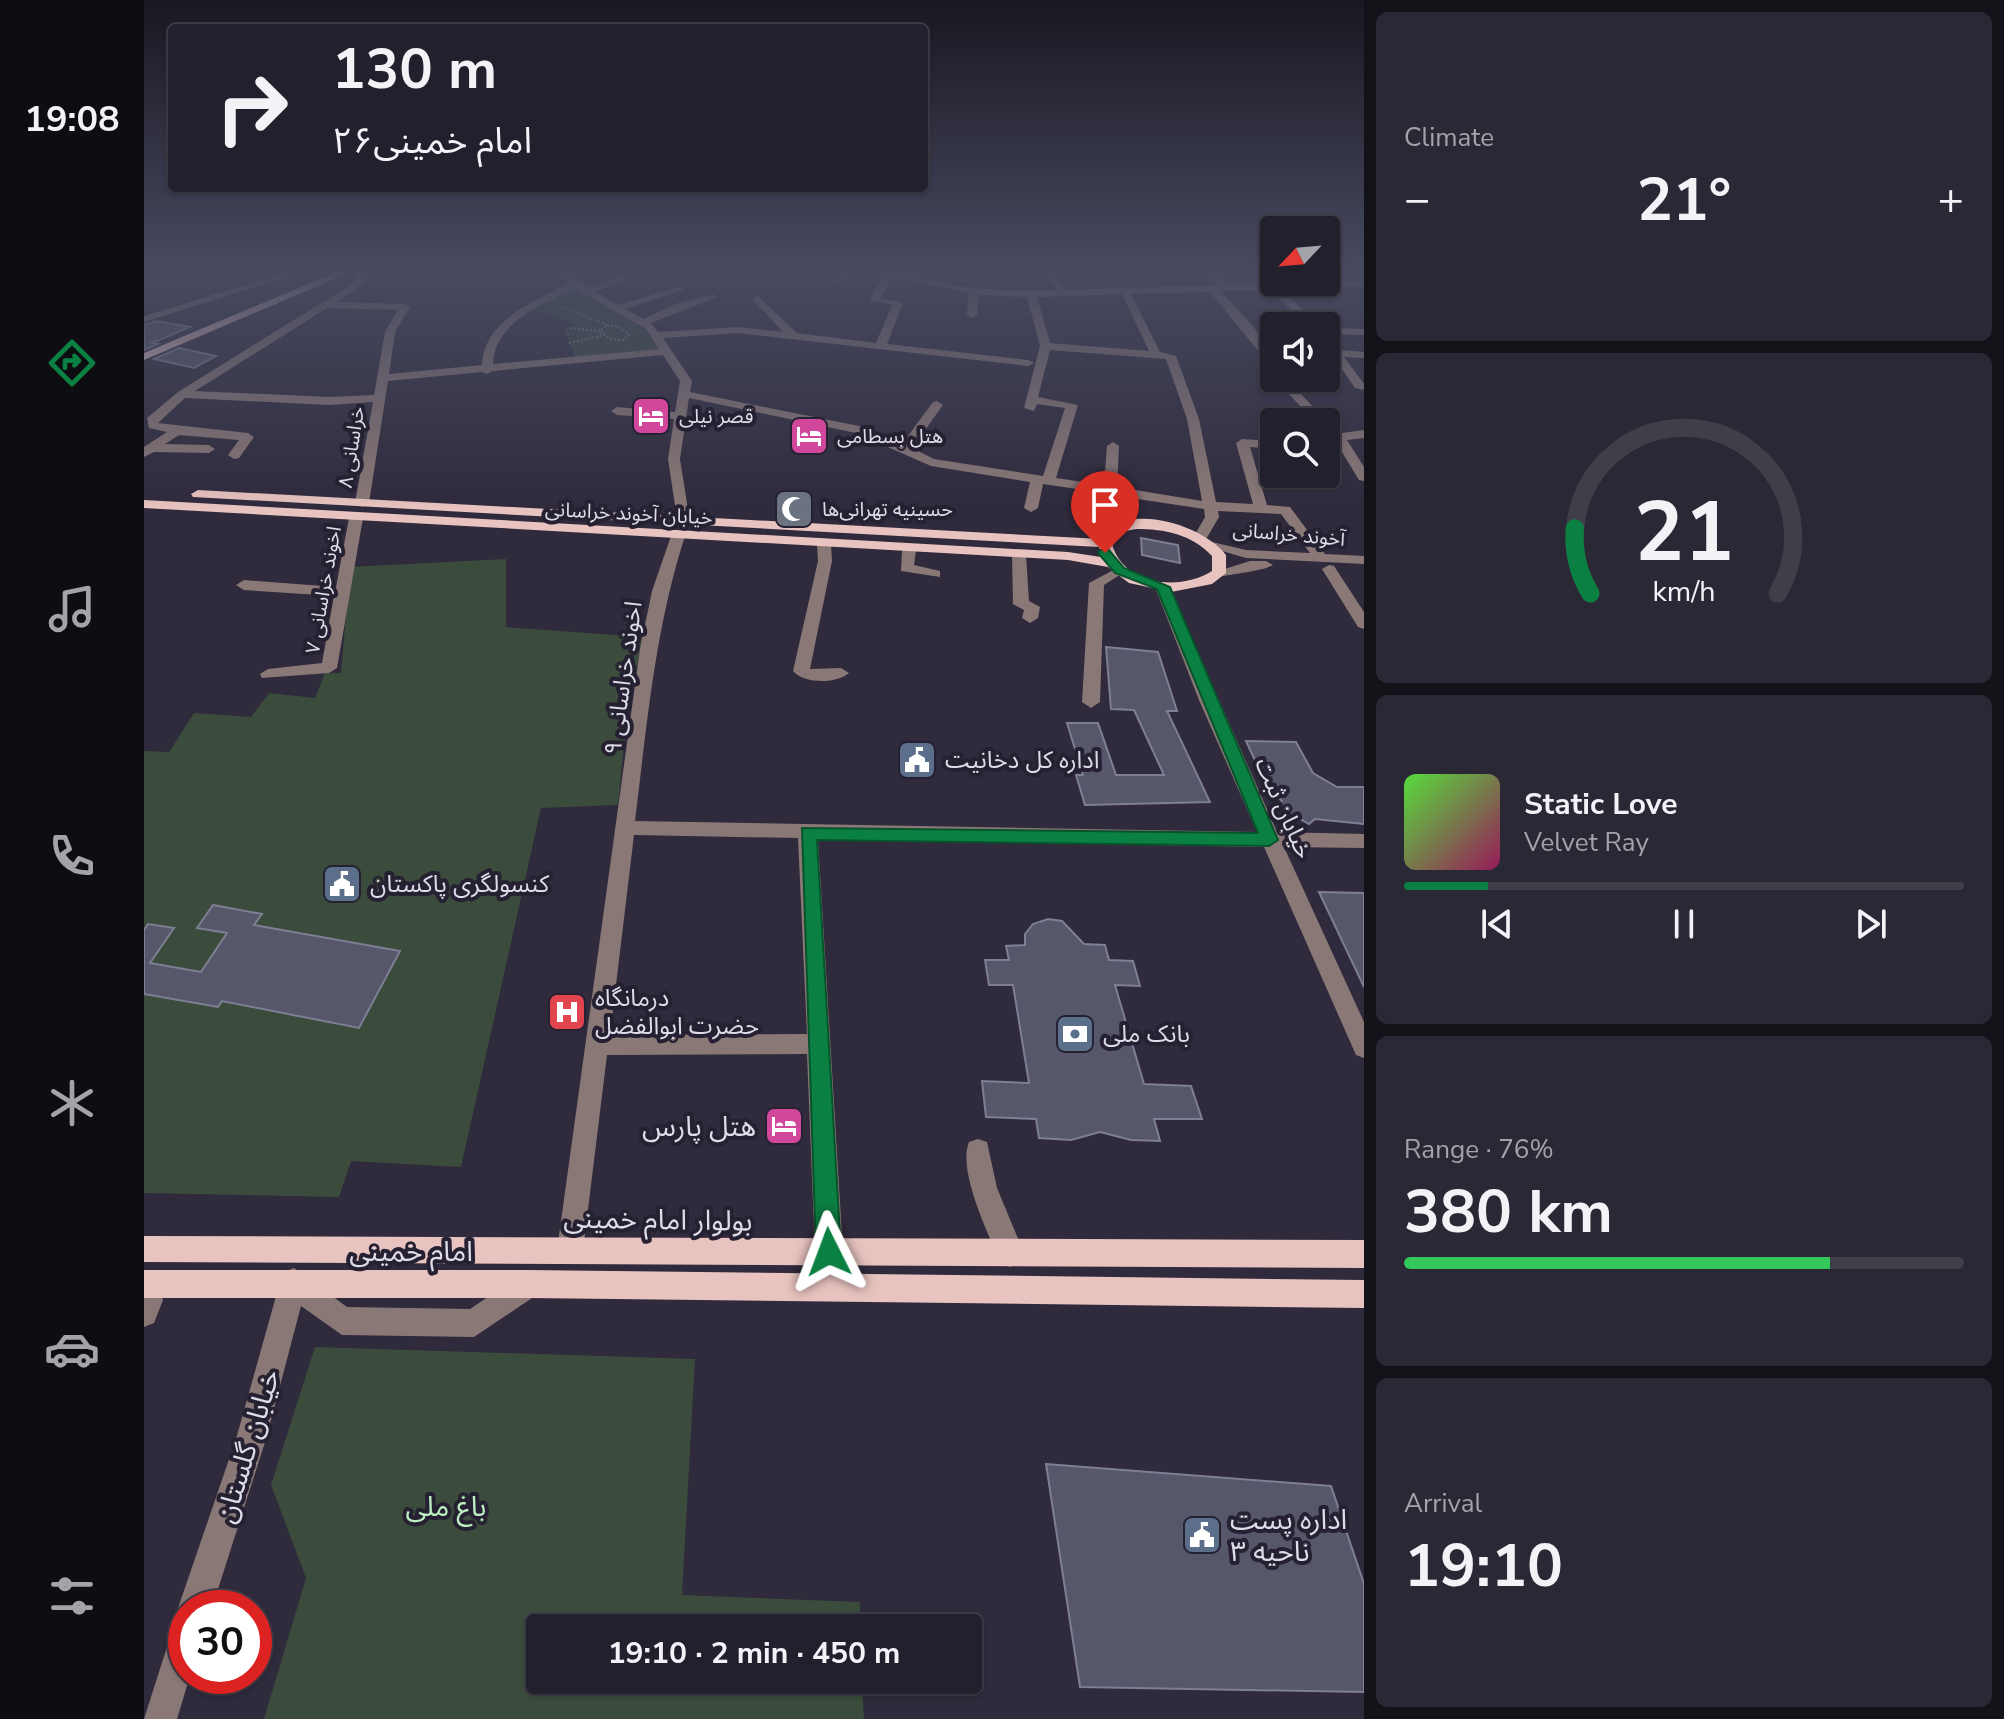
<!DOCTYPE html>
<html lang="en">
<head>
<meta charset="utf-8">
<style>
  body { margin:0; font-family:"Nunito Sans","Noto Sans Arabic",sans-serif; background:#2b2835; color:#f1f3f6; height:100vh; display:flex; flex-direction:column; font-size:30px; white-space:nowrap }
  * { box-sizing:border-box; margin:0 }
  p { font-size:26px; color:#a3a3aa }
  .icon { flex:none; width:44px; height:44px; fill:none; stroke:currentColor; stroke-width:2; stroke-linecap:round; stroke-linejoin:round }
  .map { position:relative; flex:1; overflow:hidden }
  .drawer { display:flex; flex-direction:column; gap:12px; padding:12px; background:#131219; width:640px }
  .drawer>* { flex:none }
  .hud { position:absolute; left:24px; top:24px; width:760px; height:168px; border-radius:8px; box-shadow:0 2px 6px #0004,0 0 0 2px #403e49; background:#23202d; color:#f1f3f6; overflow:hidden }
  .needle { width:52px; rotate:244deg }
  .tools { position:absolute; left:1116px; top:216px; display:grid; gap:16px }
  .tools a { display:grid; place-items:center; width:80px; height:80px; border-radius:8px; background:#23202d; box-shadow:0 2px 6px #0004,0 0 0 2px #403e49; font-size:40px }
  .speed { position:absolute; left:24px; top:1590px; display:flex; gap:16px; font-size:40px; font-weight:700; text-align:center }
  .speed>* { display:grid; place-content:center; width:104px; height:104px; border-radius:50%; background:#23202d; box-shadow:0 2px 6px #0004,0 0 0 2px #403e49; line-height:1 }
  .speed .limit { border:12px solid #d22; background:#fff; color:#111 }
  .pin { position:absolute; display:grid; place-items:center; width:68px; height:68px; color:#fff; margin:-82px -34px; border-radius:50% 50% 50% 0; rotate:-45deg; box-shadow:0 0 8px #0007 }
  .pin .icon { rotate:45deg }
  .me { position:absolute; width:88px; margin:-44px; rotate:357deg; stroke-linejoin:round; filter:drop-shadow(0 0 6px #0008) }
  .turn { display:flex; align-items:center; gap:28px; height:168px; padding:0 32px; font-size:36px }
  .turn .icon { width:104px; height:104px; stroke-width:2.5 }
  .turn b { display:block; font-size:56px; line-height:68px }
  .big { font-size:60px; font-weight:700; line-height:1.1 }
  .drawer .tile { flex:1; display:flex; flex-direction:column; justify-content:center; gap:12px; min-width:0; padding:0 28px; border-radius:12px; background:#2b2835 }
  .drawer .dial { align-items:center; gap:0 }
  .dial svg { height:208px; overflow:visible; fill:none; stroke:#403e49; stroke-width:7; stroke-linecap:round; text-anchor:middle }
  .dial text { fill:#f1f3f6; stroke:none }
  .song { display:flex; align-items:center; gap:24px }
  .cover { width:96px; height:96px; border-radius:12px; background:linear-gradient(135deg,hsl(110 70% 55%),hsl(330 70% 35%)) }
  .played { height:8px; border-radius:4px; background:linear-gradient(90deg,#0b8043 15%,#403e49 15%) }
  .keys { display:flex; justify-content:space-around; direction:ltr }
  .heat { display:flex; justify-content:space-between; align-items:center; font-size:44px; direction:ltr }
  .charge { height:12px; border-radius:6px; background:linear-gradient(90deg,#34c759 76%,#403e49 0) }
  .trip { position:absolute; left:382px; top:1614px; width:456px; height:80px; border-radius:8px; background:#23202d; box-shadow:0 2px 6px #0004,0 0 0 2px #403e49; font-weight:700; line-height:80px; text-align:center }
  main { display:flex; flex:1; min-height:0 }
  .tab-bar { display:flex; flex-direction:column; width:144px; justify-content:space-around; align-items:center; background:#0e0d12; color:#a3a3aa }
  .tab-bar .icon { width:56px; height:56px }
  .tab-bar .selected { color:#0b8043 }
  .tab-bar b { font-size:36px; color:#f1f3f6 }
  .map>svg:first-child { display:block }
</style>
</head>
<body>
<main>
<nav class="tab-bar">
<b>19:08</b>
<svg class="icon selected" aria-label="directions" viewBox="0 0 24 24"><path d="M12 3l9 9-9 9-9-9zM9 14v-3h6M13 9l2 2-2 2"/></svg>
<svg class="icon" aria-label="music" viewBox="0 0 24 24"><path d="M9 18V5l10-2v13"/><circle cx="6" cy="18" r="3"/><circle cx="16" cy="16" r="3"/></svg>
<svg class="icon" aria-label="phone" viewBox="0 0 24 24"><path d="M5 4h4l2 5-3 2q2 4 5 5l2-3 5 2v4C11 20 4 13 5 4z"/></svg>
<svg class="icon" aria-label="climate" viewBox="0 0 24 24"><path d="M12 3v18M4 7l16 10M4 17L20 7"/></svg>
<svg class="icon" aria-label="car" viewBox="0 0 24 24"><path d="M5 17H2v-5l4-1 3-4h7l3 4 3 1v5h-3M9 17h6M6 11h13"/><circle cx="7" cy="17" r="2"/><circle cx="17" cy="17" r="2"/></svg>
<svg class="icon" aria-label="filters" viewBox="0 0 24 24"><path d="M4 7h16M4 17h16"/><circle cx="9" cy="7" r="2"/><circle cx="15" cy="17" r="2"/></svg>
</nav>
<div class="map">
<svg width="1220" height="1719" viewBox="0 0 1220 1719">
  <rect width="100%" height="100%" fill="#2f2a3c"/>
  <path fill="#3b4c3c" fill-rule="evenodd" d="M430,287L500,328L515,349L431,357L420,329L431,324L389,310Z
    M362,559V627L499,637L482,724L474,805L397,808L317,1167L207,1161L195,1197L0,1193V971L30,929L0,930V751L25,752L50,713L107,717L125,693L171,698L181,673H197L206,567ZM69,905L117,914L79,973L94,977L74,1007L5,995L57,972L83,933L53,928ZM256,952L216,1027L93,1004Z
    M171,1347L551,1359L538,1595L716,1602V1628H396V1680H718L720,1719H120L162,1578L127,1485Z"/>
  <path fill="#57576b" stroke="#7e7e94" stroke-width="2" d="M12,321L46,327L8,343L14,344L0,350V325Z
    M35,348L72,356L50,368L10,359Z
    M997,538L1034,545L1036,563L998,555Z
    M962,647L1014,652L1033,711H1023L1066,802L941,805L932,775H939L923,723H954L972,775H1020L990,710L967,709Z
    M1102,741L1152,742L1169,773L1193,787H1220V824L1171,819L1165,824L1133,806L1138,801L1123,786Z
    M1175,892L1220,893V987Z
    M69,905L118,914L110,925L256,951L215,1028L78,1001L74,1007L0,994V930L4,924L30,928L6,963L57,972L83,933L53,928Z
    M904,919L918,921L940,944L961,945L965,960L989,961L996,986L971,985L1000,1084L1047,1086L1058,1119H1010L1016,1141L987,1140L956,1132L927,1140L895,1138L892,1119L842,1117L838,1081L885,1083L869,985H845L841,960H865L862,946L881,945V934L889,924Z
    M902,1464L1187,1486L1220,1584V1692L936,1687Z"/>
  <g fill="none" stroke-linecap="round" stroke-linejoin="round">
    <path stroke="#8c8998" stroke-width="2" stroke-dasharray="2 2" stroke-linecap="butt" d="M417,306L463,325
      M463,325L475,327L485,335L479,340L466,339L456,331Z
      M426,328L456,331
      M425,343L461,335"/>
    <path fill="#8a7876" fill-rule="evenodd" d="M157,268H172L0,322V316Z
      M206,268H216L224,277L214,288L192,302L261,304L266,307L251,332L245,374L338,365C340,320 390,301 425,283L409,268H420L445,288L484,273V277L452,292L474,305L539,286V290L482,309L499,319L534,303L569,294L574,297L507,323L514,332L594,327L639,332L609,300L613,295L653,333L732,343L748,305L726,300L740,273L728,268H752L750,271C803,289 857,292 913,290L900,268H910L922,290L1074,285L1055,268H1066L1085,285L1220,281V287L1137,289L1175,326H1164L1126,290L1077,291C1095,312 1130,342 1130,370L1066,292L987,294L1016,352L1032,356L1055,419L1072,502L1109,504L1092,443L1098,439L1130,441V449L1106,447L1123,505L1146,507L1181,554L1220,556V564L1102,558L1061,546L1068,542L1102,550L1166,553L1137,514L1074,511L1075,517L1061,541L1056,542L1049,538L1061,517L1060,509L974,496L984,528L977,532L972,531L965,518L960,493L899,484L894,508L887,512L880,508L886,482L787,466L712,433L545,398L536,459L546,522L534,525L524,459L530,419L473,415L467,411L473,407L531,412L536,381L519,355L349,371L343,374L338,372L244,381L225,503L218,507L211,503L229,402L186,405L41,398L14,423L104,433L110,437L95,458L90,459L84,455L95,440L35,435L21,444L65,445L71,449L65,453L10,452L0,457V447L23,432L5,428L3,418L34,392L208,284L214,277ZM748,276L825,293L823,315L828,318L833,315L835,295L883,297L896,346L880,408L890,411L893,404L921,408L899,476L790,459L768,448L799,405L793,401L789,402L758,444L720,427L546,392L548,381L519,338L594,333L884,366L890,363L884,360L743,344L759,303L737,298ZM431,288L502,329L515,349L349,364C350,322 399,305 431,288ZM978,294L1005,351L906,343L893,297ZM183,308L254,310L241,332L230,395L186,397L51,391ZM906,350L1022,359L1043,419L1058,501L973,487L975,446L969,442L963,446L960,485L912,478L934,405L894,397Z
      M700,268H710L697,282H691Z
      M1182,328L1220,329V335L1182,334Z
      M1182,336L1195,350L1220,352V358L1200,357L1220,384V390L1211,388L1189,356L1182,355Z
      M1130,378H1142L1184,423L1198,433L1220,430V438L1203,440L1220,467V481L1215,480L1190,439L1182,432V422H1171Z
      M212,514L219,518L193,668L185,673L118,678L116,674L124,669L178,663L190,596L100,590L92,585L100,580L192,587L205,518Z
      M534,532L541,536C511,629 503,724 491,821L1113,832L1055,700L1011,587L1019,582L1024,584L1133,832L1220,834V848L1140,847L1220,1022V1058L1212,1055L1120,847L674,839L699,1252L695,1262L685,1266L675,1262L671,1252L663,1054L463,1055L439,1250L436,1260L426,1263L416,1260L413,1250L496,649L508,591L527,536ZM490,835L654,838L663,1034L466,1035Z
      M680,540L687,544L688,561L666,669L697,668L705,673C693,684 660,684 649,671L674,561L673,544Z
      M765,546L772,550L770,565L796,571V577L757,571L758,550Z
      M875,551L882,555L885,601L896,607L894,618L886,623L878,618L880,610L869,604L868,555Z
      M1106,561H1122L1129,565C1120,571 1089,574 1075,577L1068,573Z
      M1185,565L1190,566L1220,612V629L1214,627L1178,569Z
      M975,567L982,571L960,585L956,702L947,708L938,702L945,583Z
      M834,1139L843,1142L853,1188L880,1253L876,1263L866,1267L856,1263C845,1234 813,1171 825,1142Z
      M150,1268L203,1307L326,1309L384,1270L394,1274L398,1284L394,1294L330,1337L198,1335L157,1306L122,1439L68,1608H42V1676H46L33,1719H0L30,1625L41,1621L34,1608L92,1439L136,1282L140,1272Z
      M5,1286L15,1290L19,1300L10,1323L0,1327V1288Z"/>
    <path fill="#e8c3bf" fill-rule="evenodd" d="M202,268H216L0,360V353Z
      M54,490L957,539C962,535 967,528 972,525C1003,508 1062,529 1082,555V573L1068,584L1027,592L985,583L964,567L924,560L0,508V500L924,552L957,557L955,547L49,497L47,494ZM992,529C1021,529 1047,534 1068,556V571C1035,592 979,585 968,544L982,531Z
      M0,1236L1220,1240V1268L0,1262Z
      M0,1270H384L1220,1280V1308L384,1298H0Z"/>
  </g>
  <linearGradient id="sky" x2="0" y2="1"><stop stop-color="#1a1721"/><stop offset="0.53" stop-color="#474a61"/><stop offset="1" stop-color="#474a61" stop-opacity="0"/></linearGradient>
  <rect width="1220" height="509" fill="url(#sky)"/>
  <path fill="#0b8043" stroke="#07532c" stroke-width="2" d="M956,550H965L980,568L1026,587L1134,840L1125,846L673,840L697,1252L693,1261L685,1265L676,1261L672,1252L658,828L1114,833L1013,589L971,573L954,553Z"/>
  <defs>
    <symbol id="hotel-square" viewBox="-11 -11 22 22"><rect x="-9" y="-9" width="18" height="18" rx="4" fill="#d1479c" stroke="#252132"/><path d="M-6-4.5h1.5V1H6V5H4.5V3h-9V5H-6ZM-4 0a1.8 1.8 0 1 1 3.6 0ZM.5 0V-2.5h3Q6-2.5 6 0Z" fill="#fff"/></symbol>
    <symbol id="mosque-square" viewBox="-11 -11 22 22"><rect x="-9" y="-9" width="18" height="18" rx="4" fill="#6b7280" stroke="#252132"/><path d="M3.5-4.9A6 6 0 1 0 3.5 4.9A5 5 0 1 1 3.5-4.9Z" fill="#fff"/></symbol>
    <symbol id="civic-square" viewBox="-11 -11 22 22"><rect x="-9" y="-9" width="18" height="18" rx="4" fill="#5c6f8a" stroke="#252132"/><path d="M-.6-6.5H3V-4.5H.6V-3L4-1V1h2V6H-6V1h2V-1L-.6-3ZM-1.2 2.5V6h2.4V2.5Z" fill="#fff"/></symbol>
    <symbol id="hospital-square" viewBox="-11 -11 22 22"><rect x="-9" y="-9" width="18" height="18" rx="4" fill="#e0444e" stroke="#252132"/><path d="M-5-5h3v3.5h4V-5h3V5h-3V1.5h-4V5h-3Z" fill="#fff"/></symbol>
    <symbol id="bank-square" viewBox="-11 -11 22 22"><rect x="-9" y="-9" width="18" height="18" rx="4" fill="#5c6f8a" stroke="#252132"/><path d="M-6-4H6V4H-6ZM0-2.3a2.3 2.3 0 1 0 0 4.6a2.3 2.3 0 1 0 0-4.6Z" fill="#fff"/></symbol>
  </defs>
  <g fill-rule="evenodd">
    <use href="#hotel-square" x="485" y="394" width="44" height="44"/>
    <use href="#hotel-square" x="643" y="414" width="44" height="44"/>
    <use href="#mosque-square" x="628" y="487" width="44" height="44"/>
    <use href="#civic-square" x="751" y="738" width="44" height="44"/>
    <use href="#civic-square" x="176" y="862" width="44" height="44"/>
    <use href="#hospital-square" x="401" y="990" width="44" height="44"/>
    <use href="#bank-square" x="909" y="1012" width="44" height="44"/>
    <use href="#hotel-square" x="618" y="1104" width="44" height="44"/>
    <use href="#civic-square" x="1036" y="1513" width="44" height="44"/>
  </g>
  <g text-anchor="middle" stroke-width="8" stroke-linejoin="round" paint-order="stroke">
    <g font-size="20" fill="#dedce8" stroke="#252132" text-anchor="start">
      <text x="535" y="423">قصر نیلی</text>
      <text x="693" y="443">هتل بسطامی</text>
      <text x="678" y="516">حسینیه تهرانی‌ها</text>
    </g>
    <g font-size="20" fill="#dedce8" stroke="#252132">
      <text transform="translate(207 447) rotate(-81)" y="7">خراسانی ۸</text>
      <text transform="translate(485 513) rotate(3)" y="7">خیابان آخوند خراسانی</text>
      <text transform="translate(1145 534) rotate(5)" y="7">آخوند خراسانی</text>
      <text transform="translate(179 590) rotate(-80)" y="7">اخوند خراسانی ۷</text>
    </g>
    <g font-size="24" fill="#dedce8" stroke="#252132">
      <text transform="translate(479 678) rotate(-82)" y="8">اخوند خراسانی ۹</text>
      <text transform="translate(1140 808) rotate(66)" y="8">خیابان ثبت</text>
    </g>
    <g font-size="24" fill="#dedce8" stroke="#252132" text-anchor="start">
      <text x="801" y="768">اداره کل دخانیت</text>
      <text x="226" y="892">کنسولگری پاکستان</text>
      <text x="451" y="1006">درمانگاه<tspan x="451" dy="28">حضرت ابوالفضل</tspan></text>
      <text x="959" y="1042">بانک ملی</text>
    </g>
    <g font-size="28" fill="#dedce8" stroke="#252132" text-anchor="end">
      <text x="612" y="1136">هتل پارس</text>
      <text x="1086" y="1529" text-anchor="start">اداره پست<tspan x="1086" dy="32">ناحیه ۳</tspan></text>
    </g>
    <g font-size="28" fill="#dedce8" stroke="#252132">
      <text transform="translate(514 1219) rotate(1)" y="10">بولوار امام خمینی</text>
      <text x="267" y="1261">امام خمینی</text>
      <text transform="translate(103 1446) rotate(-73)" y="10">خیابان گلستان</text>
    </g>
    <g font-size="28" fill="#bdefc1" stroke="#252132">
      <text x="302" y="1516">باغ ملی</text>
    </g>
  </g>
</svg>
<div class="tools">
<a><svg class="needle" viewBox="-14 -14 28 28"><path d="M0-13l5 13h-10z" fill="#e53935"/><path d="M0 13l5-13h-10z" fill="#a3a3aa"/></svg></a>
<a><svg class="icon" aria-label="sound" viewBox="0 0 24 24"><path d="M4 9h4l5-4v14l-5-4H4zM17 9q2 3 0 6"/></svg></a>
<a><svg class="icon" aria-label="search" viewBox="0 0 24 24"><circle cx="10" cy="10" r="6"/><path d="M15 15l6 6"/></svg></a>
</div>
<div class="speed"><div class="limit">30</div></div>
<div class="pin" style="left:961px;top:553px;background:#d93025"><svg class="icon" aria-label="arrive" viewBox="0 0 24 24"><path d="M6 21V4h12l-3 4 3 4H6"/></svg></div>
<svg class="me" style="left:685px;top:1252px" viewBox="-20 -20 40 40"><path d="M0-17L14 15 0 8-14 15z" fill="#0b8043" stroke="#fff" stroke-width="4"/></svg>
<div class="trip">19:10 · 2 min · 450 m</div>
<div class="hud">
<div class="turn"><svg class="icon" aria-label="right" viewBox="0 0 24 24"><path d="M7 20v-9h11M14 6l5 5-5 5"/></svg><div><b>130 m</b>امام خمینی۲۶</div></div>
</div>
</div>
<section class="drawer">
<div class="tile"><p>Climate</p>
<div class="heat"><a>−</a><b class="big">21°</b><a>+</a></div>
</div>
<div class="tile dial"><svg viewBox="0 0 100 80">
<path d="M14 69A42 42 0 1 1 86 69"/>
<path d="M14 69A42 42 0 0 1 8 44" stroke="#0b8043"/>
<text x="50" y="56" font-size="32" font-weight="700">21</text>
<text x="50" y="72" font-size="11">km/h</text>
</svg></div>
<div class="tile">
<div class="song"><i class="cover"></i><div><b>Static Love</b><p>Velvet Ray</p></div></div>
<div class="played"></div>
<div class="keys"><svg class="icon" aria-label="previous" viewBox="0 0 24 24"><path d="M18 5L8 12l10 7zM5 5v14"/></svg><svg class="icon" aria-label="pause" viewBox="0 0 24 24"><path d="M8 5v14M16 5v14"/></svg><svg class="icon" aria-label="next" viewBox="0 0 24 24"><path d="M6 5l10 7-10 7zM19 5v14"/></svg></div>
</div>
<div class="tile"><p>Range · 76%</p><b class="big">380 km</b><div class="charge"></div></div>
<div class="tile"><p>Arrival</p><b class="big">19:10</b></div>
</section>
</main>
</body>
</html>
